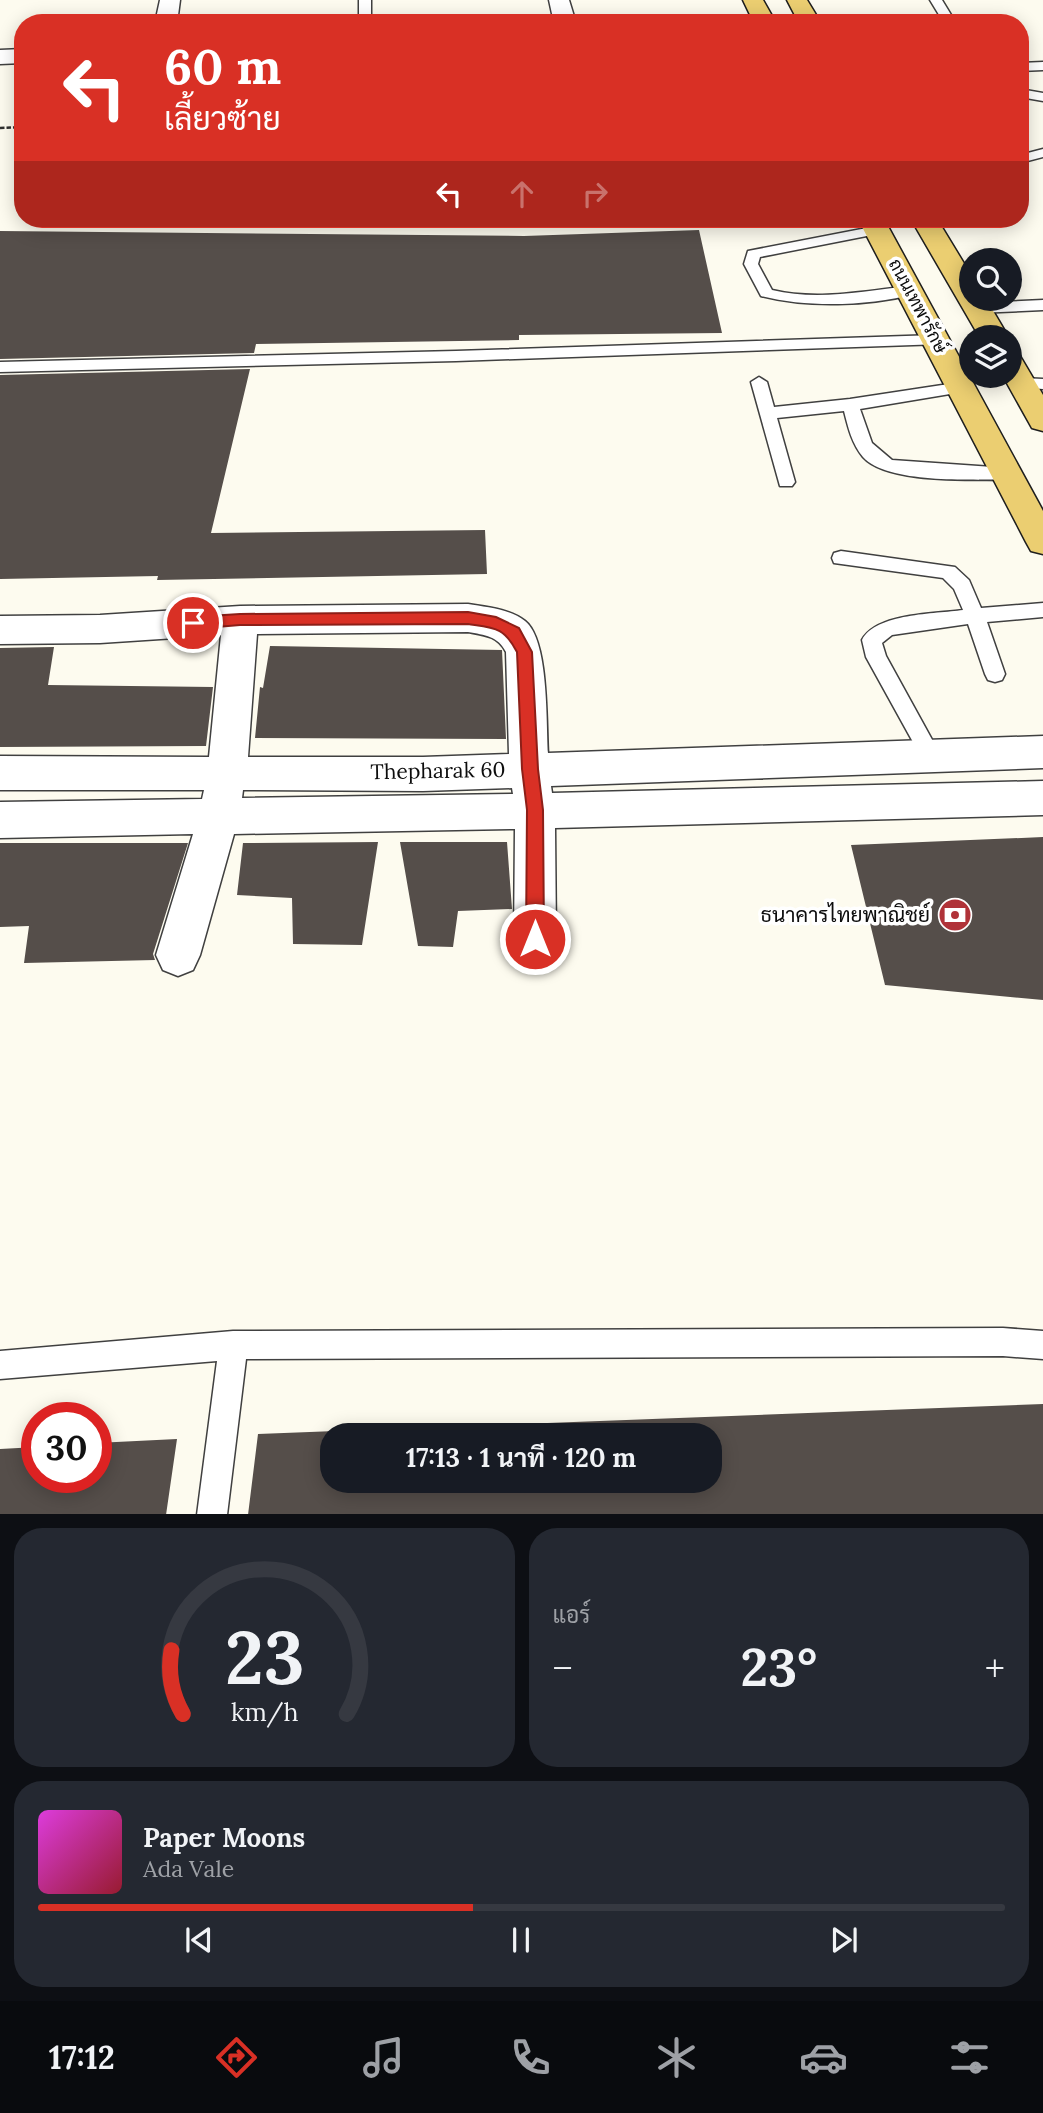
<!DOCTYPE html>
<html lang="th">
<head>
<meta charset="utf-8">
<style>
  body { margin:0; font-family:Lora,Sarabun,serif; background:#242831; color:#f1f3f6; height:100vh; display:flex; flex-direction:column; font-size:26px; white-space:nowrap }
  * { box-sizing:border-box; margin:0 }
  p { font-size:23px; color:#9ea1a6 }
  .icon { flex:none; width:38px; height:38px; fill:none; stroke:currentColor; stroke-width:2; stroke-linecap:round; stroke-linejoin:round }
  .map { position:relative; height:1514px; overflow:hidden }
  .details { display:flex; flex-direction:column; gap:14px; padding:14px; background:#0d0f14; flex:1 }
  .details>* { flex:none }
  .hud { position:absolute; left:14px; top:14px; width:1015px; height:214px; border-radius:28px; box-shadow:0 4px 18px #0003; background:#d93025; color:#fff; overflow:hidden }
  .controls { position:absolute; left:959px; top:248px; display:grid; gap:14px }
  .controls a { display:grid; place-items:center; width:63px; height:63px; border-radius:50%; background:#171b24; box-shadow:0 4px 18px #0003; font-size:35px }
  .speed { position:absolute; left:21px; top:1402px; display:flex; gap:14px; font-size:35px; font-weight:700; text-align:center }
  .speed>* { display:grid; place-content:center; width:91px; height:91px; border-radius:50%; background:#171b24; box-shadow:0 4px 18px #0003; line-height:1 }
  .speed .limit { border:10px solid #d22; background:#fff; color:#111 }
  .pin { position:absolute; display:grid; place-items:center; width:60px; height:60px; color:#fff; margin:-30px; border:4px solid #fff; border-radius:50%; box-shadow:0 2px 7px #0007 }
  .me { position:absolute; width:77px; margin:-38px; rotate:0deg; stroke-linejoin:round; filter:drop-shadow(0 0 5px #0008) }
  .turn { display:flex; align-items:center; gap:24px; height:147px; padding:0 35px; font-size:32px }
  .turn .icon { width:91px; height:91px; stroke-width:2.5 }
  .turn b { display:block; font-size:49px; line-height:60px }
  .lanes { display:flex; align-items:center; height:66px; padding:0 35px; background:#0003; justify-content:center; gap:35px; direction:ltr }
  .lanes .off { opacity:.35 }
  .big { font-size:52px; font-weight:700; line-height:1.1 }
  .details .widget { flex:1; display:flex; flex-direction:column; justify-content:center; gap:10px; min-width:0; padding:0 24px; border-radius:28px; background:#242831 }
  .details .dial { align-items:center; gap:0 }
  .dial svg { height:182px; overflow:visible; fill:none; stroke:#363941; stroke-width:7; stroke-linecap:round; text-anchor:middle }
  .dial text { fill:#f1f3f6; stroke:none }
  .song { display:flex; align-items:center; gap:21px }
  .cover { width:84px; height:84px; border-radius:10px; background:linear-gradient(135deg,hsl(300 70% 55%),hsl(350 70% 35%)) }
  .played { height:7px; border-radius:4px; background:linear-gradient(90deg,#d93025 45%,#363941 45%) }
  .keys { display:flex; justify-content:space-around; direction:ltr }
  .heat { display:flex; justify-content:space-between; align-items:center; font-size:38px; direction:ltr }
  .details .tiles { flex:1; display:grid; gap:14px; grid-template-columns:1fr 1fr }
  .widget:last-child { grid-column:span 2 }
  .trip { position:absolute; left:320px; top:1423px; width:402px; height:70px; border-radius:28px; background:#171b24; box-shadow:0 4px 18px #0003; font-weight:700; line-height:70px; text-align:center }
  .tab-bar { display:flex; height:112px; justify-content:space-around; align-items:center; background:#090b0e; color:#9ea1a6 }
  .tab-bar .icon { width:49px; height:49px }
  .tab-bar .on { color:#d93025 }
  .tab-bar b { font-size:32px; color:#f1f3f6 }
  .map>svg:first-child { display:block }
</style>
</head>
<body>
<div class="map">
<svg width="1043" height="1515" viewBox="0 0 1043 1515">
  <rect width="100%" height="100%" fill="#fdfbef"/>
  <path fill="#554e4a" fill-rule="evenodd" d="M699,230L722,333L519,335V340L256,344L254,353L0,359V231L524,236Z
    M250,369L211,533L485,530L487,574L157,580L158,576L0,579V375Z
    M270,646L502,650L506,739L255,738L260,687L263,688Z
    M54,647L48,685L213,687L206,746L0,747V648Z
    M1043,837V1000L885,985L851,845Z
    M378,842L362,945L293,944L292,898L237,895L243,843Z
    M400,842H507L512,909L458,911L453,947L418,946Z
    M0,843H188L153,954L155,960L24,963L29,926L0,927Z
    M1043,1404V1515H248L258,1434ZM332,1435H710V1480H332Z
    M177,1439L166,1515H0V1449L37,1447V1477H96V1443Z"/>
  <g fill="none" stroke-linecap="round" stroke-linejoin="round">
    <defs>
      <path id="service" d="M359,0H371V23H359Z
        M930,0H942L956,23H944Z
        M1043,62V70L1020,71V63Z
        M1020,89L1043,93V101L1020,97Z
        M1043,149V157L1020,163V155Z
        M877,226L884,230L882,233L760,257L758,264L772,290C817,301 864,291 910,286L918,291L915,294C869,306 807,308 761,296L744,264L748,251Z
        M1043,300V310L977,313L969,308L977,303Z
        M936,335L942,336L944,340L942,344L456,361L0,372V362L456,351Z
        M759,377L767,382L774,407L850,399L962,382L968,383L970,387L962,392L860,409L872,443L892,460L1007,468L1016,474L1007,480C971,479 887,484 863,457C852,444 848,427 844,411L777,418L795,482L792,486H780L751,382Z
        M1022,378L1043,379V389L1016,387L1014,383L1016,379Z
        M841,551L955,567L969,580L981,608L1043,603V617L987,622L1005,674L1002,680L995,682L988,680L985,674L968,624L892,635L882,643L886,656L941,756L938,762L931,765L924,762L866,657L862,640C876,613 935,614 963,610L954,589L943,578L834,563L832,558L834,553Z
        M1003,1328L1043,1331V1359L1003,1356L246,1359L227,1515H197L217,1361L0,1379V1351L233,1331Z"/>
      <path id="minor" d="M160,0H180L177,23H155Z
        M549,0H569L576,23H554Z
        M23,49V63L0,64V50Z
        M468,604C486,607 510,609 525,621C549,640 546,722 548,753L1043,736V768L551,786L552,793L1043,781V815L555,828L556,939L550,953L535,959L520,953L514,939L515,829L234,834L200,955L193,970L178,976L163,970L156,955L193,834L0,838V802L202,799L204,790H0V756L209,757L221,635L100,643L0,644V616L100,615L240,606ZM468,632C485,635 498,636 506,652L509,754L423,757H248L257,634ZM512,788L513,794L242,798L243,790L423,791Z"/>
      <path id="primary" d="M743,0H763L776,23H754Z
        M787,0H807L821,23H799Z
        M858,219H884L1043,511V554L1031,551L1026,542Z
        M911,219H937L971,275V299H986L1009,338H980Z
        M1010,353L1020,356L1043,395V431L1032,428L1003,376H1010Z"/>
    </defs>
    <use href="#service" stroke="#404040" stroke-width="3"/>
    <use href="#minor" stroke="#404040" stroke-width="3"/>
    <use href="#primary" stroke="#1e1e1e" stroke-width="3"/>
    <path stroke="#2f2f2f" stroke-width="2.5" stroke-dasharray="4.5 2" stroke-linecap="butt" d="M0,128L23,127"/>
    <use href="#service" fill="#fff" fill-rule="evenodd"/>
    <use href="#minor" fill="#fff" fill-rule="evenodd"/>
    <use href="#primary" fill="#ebce71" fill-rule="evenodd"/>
  </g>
  <path fill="#d93025" stroke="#8d1f18" stroke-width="2" d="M468,612L496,617L519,628L532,652L538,769L543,810L544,939L541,945L535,948L529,945L526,939L527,810L522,769L517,652C504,627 495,628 468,624L240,625L193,629L186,623L193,617L240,614Z"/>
  <defs>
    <symbol id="bank-disc" viewBox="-11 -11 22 22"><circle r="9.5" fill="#b03238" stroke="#fff"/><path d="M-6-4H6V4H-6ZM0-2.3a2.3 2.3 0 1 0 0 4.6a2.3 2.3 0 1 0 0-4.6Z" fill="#fff"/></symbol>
  </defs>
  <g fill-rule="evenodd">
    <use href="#bank-disc" x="936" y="896" width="38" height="38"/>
  </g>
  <g text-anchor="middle" stroke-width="7" stroke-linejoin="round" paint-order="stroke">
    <g font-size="18" fill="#0d0d0d" stroke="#fff">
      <text transform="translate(918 306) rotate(62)" y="6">ถนนเทพารักษ์</text>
    </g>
    <g font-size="21" fill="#0d0d0d" stroke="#fff">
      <text transform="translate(438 771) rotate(-1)" y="7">Thepharak 60</text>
    </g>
    <g font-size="21" fill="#0d0d0d" stroke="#fff" text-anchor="end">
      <text x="930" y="922">ธนาคารไทยพาณิชย์</text>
    </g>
  </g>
</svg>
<div class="controls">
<a><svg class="icon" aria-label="search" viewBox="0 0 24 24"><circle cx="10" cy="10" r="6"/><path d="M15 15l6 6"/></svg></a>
<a><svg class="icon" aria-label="layers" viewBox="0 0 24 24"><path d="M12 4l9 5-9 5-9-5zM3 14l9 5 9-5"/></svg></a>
</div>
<div class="speed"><div class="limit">30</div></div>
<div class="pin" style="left:193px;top:623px;background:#d93025"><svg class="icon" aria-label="arrive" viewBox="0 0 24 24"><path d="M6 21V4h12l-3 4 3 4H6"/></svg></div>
<svg class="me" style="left:535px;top:939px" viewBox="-20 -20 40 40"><circle r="17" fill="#d93025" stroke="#fff" stroke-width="3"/><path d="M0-11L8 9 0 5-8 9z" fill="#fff"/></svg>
<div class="trip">17:13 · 1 นาที · 120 m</div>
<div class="hud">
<div class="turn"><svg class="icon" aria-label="left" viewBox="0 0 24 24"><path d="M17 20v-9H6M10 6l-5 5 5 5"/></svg><div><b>60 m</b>เลี้ยวซ้าย</div></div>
<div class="lanes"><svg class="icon" aria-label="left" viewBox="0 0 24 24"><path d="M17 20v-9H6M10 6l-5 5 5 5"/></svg><svg class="icon off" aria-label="ahead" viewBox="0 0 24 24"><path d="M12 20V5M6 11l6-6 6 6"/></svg><svg class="icon off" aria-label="right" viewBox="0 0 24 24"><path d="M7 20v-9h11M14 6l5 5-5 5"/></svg></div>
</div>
</div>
<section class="details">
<div class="tiles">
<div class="widget dial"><svg viewBox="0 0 100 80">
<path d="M14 69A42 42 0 1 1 86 69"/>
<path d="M14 69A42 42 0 0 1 9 41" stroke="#d93025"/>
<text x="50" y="56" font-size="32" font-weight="700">23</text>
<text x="50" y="72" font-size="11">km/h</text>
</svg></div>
<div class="widget"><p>แอร์</p>
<div class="heat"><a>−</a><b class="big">23°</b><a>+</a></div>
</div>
<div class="widget">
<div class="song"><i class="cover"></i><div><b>Paper Moons</b><p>Ada Vale</p></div></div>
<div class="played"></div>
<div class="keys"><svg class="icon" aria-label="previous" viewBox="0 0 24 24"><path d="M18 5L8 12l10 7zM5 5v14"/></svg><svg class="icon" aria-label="pause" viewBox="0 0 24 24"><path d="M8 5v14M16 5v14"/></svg><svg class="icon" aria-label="next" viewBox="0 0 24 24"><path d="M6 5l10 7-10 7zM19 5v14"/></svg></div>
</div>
</div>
</section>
<nav class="tab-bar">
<b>17:12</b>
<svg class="icon on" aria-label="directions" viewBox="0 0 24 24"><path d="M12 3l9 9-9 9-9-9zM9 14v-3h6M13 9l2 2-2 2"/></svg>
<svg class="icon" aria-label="music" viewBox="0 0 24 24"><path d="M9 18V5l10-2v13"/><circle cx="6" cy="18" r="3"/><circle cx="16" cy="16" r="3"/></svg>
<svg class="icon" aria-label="phone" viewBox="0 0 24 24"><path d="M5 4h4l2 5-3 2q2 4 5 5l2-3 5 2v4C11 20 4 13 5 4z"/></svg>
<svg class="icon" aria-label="climate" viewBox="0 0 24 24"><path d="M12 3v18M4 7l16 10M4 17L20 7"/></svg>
<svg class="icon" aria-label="car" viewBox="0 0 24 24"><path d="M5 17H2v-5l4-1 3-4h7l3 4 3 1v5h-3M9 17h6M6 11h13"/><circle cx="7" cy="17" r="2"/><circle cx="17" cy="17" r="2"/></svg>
<svg class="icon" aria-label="filters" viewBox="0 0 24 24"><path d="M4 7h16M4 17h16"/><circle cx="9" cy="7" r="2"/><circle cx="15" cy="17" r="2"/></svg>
</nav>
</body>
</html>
